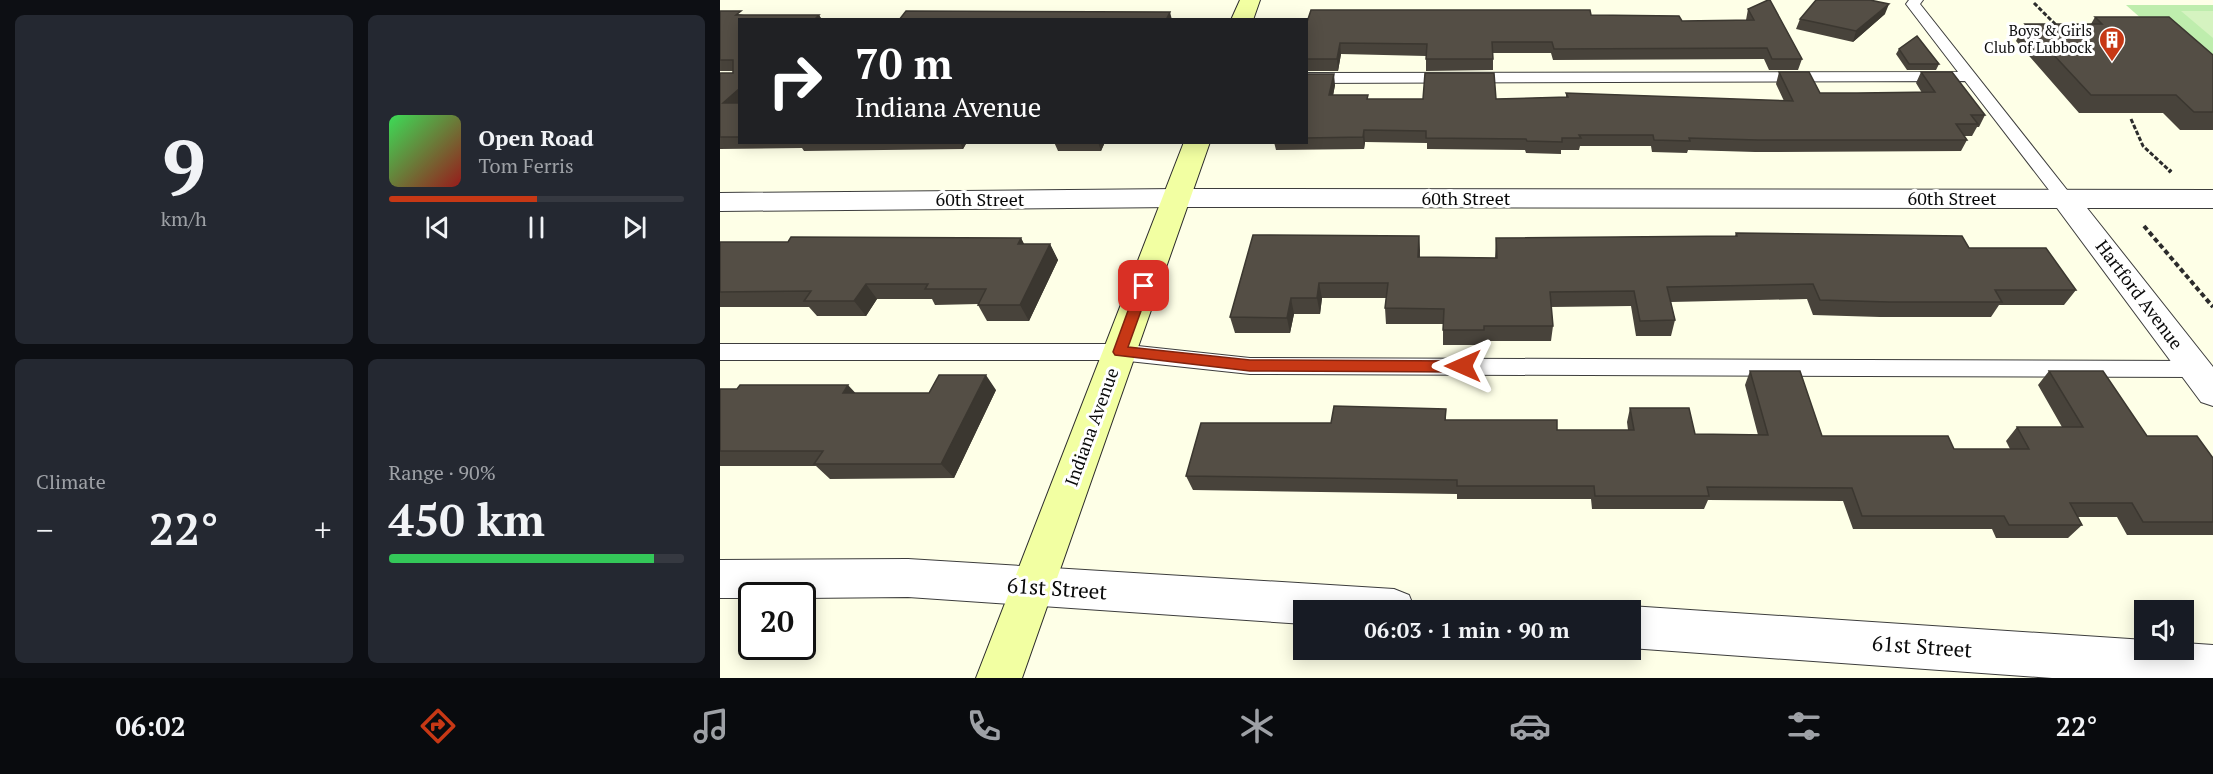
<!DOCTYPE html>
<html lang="en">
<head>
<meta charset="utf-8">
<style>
  body { margin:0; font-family:"PT Serif",serif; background:#242831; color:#f1f3f6; height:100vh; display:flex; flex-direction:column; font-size:22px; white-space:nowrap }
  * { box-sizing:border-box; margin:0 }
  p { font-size:20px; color:#9ea1a6 }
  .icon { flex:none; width:33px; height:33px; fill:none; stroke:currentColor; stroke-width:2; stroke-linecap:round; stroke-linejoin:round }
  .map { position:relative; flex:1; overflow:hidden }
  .side { display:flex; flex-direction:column; gap:15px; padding:15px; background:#0d0f14; width:720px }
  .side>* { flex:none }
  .top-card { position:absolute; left:18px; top:18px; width:570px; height:126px; border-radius:0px; box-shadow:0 3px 15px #0003; background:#202124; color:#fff; overflow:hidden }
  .controls { position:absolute; left:1414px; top:600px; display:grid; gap:12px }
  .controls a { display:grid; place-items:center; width:60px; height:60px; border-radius:0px; background:#171b24; box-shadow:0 3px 15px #0003; font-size:30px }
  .speed { position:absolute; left:18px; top:582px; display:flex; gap:12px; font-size:30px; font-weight:700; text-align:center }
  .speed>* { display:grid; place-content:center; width:78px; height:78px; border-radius:50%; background:#171b24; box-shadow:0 3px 15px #0003; line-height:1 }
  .speed .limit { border:3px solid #111; border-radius:9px; background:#fff; color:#111 }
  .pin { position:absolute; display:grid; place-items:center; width:51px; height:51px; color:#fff; margin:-26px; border-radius:12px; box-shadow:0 3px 9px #0006 }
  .me { position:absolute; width:66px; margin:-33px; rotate:270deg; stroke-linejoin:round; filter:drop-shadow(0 0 4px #0008) }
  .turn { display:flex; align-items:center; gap:21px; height:126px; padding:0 18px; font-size:27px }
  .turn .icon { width:78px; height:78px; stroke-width:2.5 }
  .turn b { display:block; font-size:42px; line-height:51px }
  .big { font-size:45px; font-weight:800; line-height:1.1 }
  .side .widget { flex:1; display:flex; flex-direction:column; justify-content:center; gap:9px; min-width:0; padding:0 21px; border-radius:9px; background:#242831 }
  .side .dial { align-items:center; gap:0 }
  .dial b { font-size:78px; line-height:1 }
  .song { display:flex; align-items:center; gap:18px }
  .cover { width:72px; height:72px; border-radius:9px; background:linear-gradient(135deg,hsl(130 70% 55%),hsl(0 70% 35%)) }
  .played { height:6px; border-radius:3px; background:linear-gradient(90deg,#c73815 50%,#363941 50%) }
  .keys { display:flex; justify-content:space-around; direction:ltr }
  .heat { display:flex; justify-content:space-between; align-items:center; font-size:33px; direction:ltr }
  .charge { height:9px; border-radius:4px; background:linear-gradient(90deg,#34c759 90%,#363941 0) }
  .side .tiles { flex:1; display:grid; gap:15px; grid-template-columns:repeat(2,1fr) }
  .trip { position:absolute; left:573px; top:600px; width:348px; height:60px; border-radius:0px; background:#171b24; box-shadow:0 3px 15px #0003; font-weight:800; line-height:60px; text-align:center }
  .tabs { display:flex; height:96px; justify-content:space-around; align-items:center; background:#090b0e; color:#9ea1a6 }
  .tabs .icon { width:42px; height:42px }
  .tabs .active { color:#c73815 }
  .tabs b { font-size:27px; color:#f1f3f6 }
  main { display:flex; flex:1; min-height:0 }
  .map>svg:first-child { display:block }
</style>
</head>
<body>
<main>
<section class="side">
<div class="tiles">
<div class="widget dial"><b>9</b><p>km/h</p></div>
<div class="widget">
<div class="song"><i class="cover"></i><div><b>Open Road</b><p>Tom Ferris</p></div></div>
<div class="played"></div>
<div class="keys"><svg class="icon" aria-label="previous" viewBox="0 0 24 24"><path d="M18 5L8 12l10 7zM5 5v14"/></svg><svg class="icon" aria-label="pause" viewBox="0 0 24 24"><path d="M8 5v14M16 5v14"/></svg><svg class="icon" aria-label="next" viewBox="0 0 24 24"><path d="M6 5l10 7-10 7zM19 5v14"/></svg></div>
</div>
<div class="widget"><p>Climate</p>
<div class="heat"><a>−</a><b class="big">22°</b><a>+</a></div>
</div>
<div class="widget"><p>Range · 90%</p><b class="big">450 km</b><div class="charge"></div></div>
</div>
</section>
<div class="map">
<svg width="1493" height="678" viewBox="0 0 1493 678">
  <rect width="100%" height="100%" fill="#feffe7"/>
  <path fill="#beedad" d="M1406,5H1493V67H1476Z"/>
  <path fill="#d5f3c0" d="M1461,11H1493V38Z"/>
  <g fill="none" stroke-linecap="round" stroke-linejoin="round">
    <defs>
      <path id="lane" d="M1189,0H1203L1200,4L1351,195L1354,199L1351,203H1339L1245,81L586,83V73L1238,72L1186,4Z
        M0,344H399L530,358L1475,361L1483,363L1486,369L1483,375L1475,377L530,374L399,360H0Z"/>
      <path id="street" d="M456,189L1493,190V208H1367L1493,367V406L1481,402L1337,208L456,207L0,211V193Z
        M188,559L674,589L689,595L695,610H584V624L188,597L82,598V596H32V598H0V560Z
        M910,606L1425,640V650H1464V643L1493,645V678H1332L910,648V610H899Z"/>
      <path id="secondary" d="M520,0H540L533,20H511Z
        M464,142H490L302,678H256Z"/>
    </defs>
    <use href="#lane" stroke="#3d3d3d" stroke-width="2"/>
    <use href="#street" stroke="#3d3d3d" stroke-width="2"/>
    <use href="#secondary" stroke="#2c2c2c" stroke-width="2"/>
    <path stroke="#2c2c2c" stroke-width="3" stroke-dasharray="4.5 2" stroke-linecap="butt" d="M1314,3L1337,26
      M1411,119L1423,146L1451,172"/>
    <path stroke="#2c2c2c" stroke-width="4" stroke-dasharray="5 3" stroke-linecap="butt" d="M1449,170L1451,172
      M1424,226L1493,307"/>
    <use href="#lane" fill="#fff" fill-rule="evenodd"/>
    <use href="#street" fill="#fff" fill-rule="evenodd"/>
    <use href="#secondary" fill="#f2ffa2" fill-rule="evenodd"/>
  </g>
  <path fill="#48433b" d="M1028,9L1082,59L1078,70H1049L1044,59L833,60L831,53H773V70L706,71V56L621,54L618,71H586V25L871,15L962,21L1026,20Z
    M0,11L24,15H99L102,20H20V142H247L243,149L84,151L82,148L0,149V73H13V71H0Z
    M1165,14L1133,42L1076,29L1080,19Z
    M1375,17L1493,55V130H1460L1443,113H1359L1296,41L1305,24H1371Z
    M1179,49L1219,64L1216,70H1187L1176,54Z
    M1059,72L1100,93H1202L1196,83L1201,72L1265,115L1259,127H1257L1252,136H1244L1247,140L1241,151L1035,152L968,150L967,153L932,152L931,146H860L859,150H841V154L806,153L805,150L707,149V143L645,142L644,149L556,150L554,142H586V74L615,85L613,95H648V99H776L846,97V93L1064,101L1056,84Z
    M334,142H385L381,151H338Z
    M1016,233L1249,248L1356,290L1344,305H1279L1271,317H1160L1093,315L1087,299L951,302L955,320L951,336H916L911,306L831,307L833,326L831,341H763V345H723V324H666L665,308L666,298H602L600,314H574L570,333H515L510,317L699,236L700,257L775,258L776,238L1015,236Z
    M301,238L304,244H330L338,260L309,321H267L258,305V304L215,305L212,299H157L146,316H97L89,307H0V242H68Z
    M1030,371L1102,436L1234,449H1290L1286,441L1297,427H1342L1318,385L1329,371L1427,436L1493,458V535H1407L1397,517H1358L1362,525L1348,538H1276L1272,529H1133L1123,501L988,500L984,509H872L871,499H737V494L473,490L466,476L611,423L726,409V420L837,430H908L907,422L910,408L975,434L1038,435L1025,385Z
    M0,389L136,393H209L276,390L234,478L110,479L96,466H0Z"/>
  <path fill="#3b3730" d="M1169,4L1165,14L1133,42L1136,31Z
    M450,12L452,20H446Z
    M99,15L102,20H94Z
    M620,43L621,54L618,71L617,59Z
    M614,74L615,85L611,107L609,95Z
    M20,88V108L3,103Z
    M644,130L645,142L644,149L643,137Z
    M240,142H247L243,149Z
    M378,142H385L381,151Z
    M699,236L700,251L699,272L698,257Z
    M301,238L309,254L298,244Z
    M330,244L338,260L309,321L300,305Z
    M599,283L602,298L600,314L597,298Z
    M146,284L157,299L146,316L134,301Z
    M571,298L574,314L570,333L567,318Z
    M266,375L276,390L234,478L221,464Z
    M128,385L142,400L123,393Z"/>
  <path fill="#544e45" stroke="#3b3730" stroke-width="1.5" d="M1048,0H1050L1082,59H1052L1047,48L834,49L832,42H772L773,59H706L707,44L620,43L617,59H586V25L591,10H870L871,15L959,16L962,21L1034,20L1028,9Z
    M1096,0H1150L1169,4L1136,31L1080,19Z
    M0,11H21L16,15H99L94,20H20V88L3,103H20V137H0V73H13V60H0Z
    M186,11L450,12L446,20H179Z
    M1375,17H1449L1493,55V112H1474L1456,95H1371L1305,24H1382Z
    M1197,36L1219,64H1189L1179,49Z
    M1059,72H1089L1100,93H1137L1215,92L1201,72H1232L1265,115H1251L1258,124H1236L1247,140H1038L969,138L970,141L934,140L933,135H859L861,138H842V142L807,141L806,139L706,138V131L644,130L643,137L586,138V74H614L609,95H648L647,99H703L705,73H774L776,99L848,97L846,93L1073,101Z
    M1016,233L1242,236L1249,248H1326L1356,290H1275L1282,302H1169L1100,300L1093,284L947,287L955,320L920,321L914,291L830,292L833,326H764V330H723L724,309L665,308L668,283H599L597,298H571L567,318L510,317L533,235L699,236L698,257L777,258L776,238L1017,236Z
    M71,237L301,238L298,244H330L300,305H258L266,289H205L208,284H146L134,301H84L91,291L0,292V242H68Z
    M1030,371H1080L1102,436H1228L1234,449H1309L1297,427H1363L1329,371H1383L1427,436H1477L1493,458V522H1423L1412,503H1350L1362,525H1289L1284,516H1142L1132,488L987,487L989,496H875L874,486H737V480L466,476L481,423H611L614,406L726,409L725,420H837V430H914L910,408H969L975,434L1048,435Z
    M219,375H266L221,464H94L103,451H0V389H17L20,385H128L123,393H209Z"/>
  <path fill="#c73815" stroke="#81240e" stroke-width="1.5" d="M424,282L430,286L408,347L530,360L743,361L750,366L743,372L530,371L395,355L393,352L417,286Z"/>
  <defs>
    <symbol id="building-pin" viewBox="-11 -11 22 30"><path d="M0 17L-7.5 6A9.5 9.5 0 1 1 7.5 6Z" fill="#c73815" stroke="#fff"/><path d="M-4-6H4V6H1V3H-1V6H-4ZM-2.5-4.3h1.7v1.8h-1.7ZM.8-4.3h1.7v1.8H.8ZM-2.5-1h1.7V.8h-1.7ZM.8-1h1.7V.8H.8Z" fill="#fff"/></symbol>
  </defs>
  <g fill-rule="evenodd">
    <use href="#building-pin" x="1377" y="25" width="30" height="40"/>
  </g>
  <g text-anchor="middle" stroke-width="6" stroke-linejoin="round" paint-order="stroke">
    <g font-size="15" fill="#0a0a0a" stroke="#fff" text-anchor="end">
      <text x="1372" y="36">Boys &amp; Girls<tspan x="1372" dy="17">Club of Lubbock</tspan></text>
    </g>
    <g font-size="18" fill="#0a0a0a" stroke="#fff">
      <text x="746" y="205">60th Street</text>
      <text x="1232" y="205">60th Street</text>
      <text x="260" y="206">60th Street</text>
      <text transform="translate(1419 295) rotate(53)" y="6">Hartford Avenue</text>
      <text transform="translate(372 427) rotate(-70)" y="6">Indiana Avenue</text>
    </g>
    <g font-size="21" fill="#0a0a0a" stroke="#fff">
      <text transform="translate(337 589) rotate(4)" y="7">61st Street</text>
      <text transform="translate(1202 647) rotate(4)" y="7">61st Street</text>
    </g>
  </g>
</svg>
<div class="controls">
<a><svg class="icon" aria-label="sound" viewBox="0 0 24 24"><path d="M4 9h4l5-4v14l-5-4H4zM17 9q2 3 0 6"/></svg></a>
</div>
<div class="speed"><div class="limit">20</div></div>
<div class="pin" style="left:424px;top:286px;background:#d93025"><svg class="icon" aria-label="arrive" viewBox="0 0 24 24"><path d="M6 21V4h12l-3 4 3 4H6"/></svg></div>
<svg class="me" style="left:743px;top:366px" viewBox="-20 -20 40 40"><path d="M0-17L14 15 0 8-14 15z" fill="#c73815" stroke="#fff" stroke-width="4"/></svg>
<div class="trip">06:03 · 1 min · 90 m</div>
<div class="top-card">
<div class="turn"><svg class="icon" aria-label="right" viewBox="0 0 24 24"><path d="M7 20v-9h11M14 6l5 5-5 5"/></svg><div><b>70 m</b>Indiana Avenue</div></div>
</div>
</div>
</main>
<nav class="tabs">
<b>06:02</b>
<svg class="icon active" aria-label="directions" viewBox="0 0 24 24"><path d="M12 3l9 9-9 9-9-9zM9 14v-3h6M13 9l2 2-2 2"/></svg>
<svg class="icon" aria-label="music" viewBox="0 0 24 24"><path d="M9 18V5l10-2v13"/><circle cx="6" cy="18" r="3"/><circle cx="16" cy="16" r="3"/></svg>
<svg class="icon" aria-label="phone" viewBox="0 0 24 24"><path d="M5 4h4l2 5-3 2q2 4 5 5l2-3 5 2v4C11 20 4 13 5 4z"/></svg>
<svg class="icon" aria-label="climate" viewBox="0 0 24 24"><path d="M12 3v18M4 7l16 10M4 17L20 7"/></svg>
<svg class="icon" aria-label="car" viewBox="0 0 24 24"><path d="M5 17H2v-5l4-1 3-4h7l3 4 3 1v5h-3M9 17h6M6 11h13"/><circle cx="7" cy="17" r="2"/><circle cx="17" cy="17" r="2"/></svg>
<svg class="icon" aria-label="filters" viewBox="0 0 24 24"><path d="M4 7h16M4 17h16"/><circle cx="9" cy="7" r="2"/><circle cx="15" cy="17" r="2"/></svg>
<b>22°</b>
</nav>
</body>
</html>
